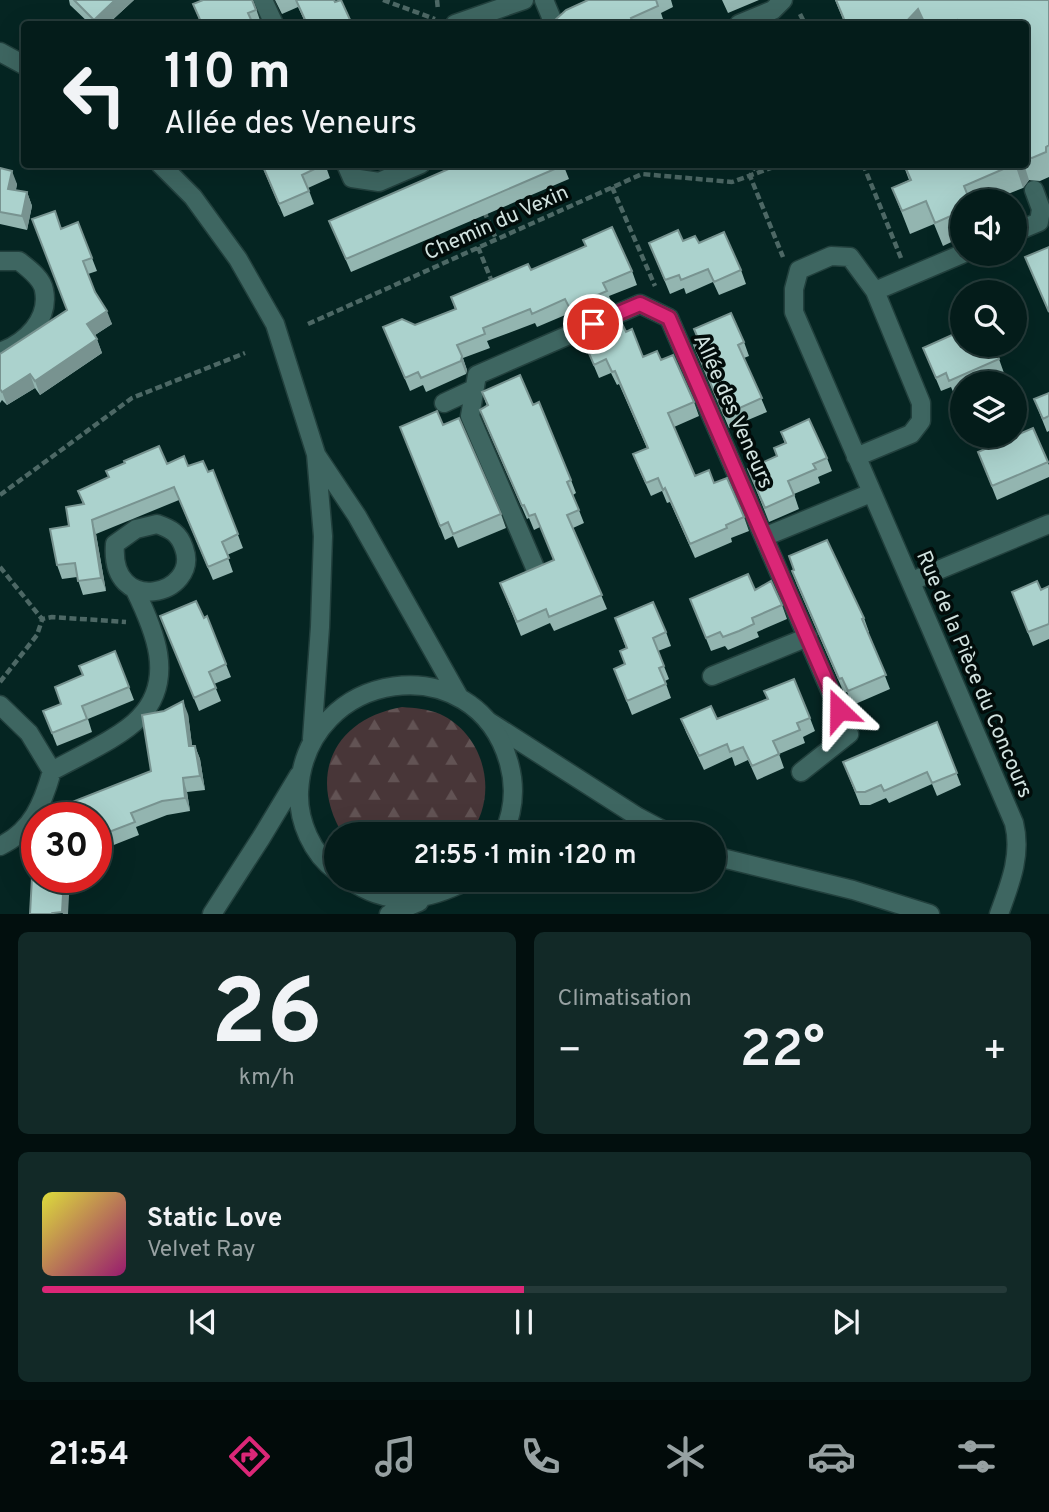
<!DOCTYPE html>
<html lang="fr">
<head>
<meta charset="utf-8">
<style>
  body { margin:0; font-family:Overpass,sans-serif; background:#122927; color:#f1f3f6; height:100vh; display:flex; flex-direction:column; font-size:26px; white-space:nowrap }
  * { box-sizing:border-box; margin:0 }
  p { font-size:23px; color:#97a1a2 }
  .icon { flex:none; width:38px; height:38px; fill:none; stroke:currentColor; stroke-width:2; stroke-linecap:round; stroke-linejoin:round }
  .map { position:relative; height:914px; overflow:hidden }
  .panel { display:flex; flex-direction:column; gap:18px; padding:18px; background:#020f0e; flex:1 }
  .panel>* { flex:none }
  .hud { position:absolute; left:21px; top:21px; width:1008px; height:147px; border-radius:7px; box-shadow:0 7px 28px #0002,0 0 0 2px #253a39; background:#041c1a; color:#f1f3f6; overflow:hidden }
  .tools { position:absolute; left:950px; top:189px; display:grid; gap:14px }
  .tools a { display:grid; place-items:center; width:77px; height:77px; border-radius:50%; background:#041c1a; box-shadow:0 7px 28px #0002,0 0 0 2px #253a39; font-size:35px }
  .speed { position:absolute; left:21px; top:802px; display:flex; gap:14px; font-size:35px; font-weight:700; text-align:center }
  .speed>* { display:grid; place-content:center; width:91px; height:91px; border-radius:50%; background:#041c1a; box-shadow:0 7px 28px #0002,0 0 0 2px #253a39; line-height:1 }
  .speed .limit { border:10px solid #d22; background:#fff; color:#111 }
  .pin { position:absolute; display:grid; place-items:center; width:60px; height:60px; color:#fff; margin:-30px; border:4px solid #fff; border-radius:50%; box-shadow:0 2px 7px #0007 }
  .me { position:absolute; width:77px; margin:-38px; rotate:337deg; stroke-linejoin:round; filter:drop-shadow(0 0 5px #0008) }
  .turn { display:flex; align-items:center; gap:24px; height:147px; padding:0 28px; font-size:32px }
  .turn .icon { width:91px; height:91px; stroke-width:2.5 }
  .turn b { display:block; font-size:49px; line-height:60px }
  .big { font-size:52px; font-weight:600; line-height:1.1 }
  .panel .widget { flex:1; display:flex; flex-direction:column; justify-content:center; gap:10px; min-width:0; padding:0 24px; border-radius:10px; background:#122927 }
  .panel .dial { align-items:center; gap:0 }
  .dial b { font-size:91px; line-height:1 }
  .song { display:flex; align-items:center; gap:21px }
  .cover { width:84px; height:84px; border-radius:10px; background:linear-gradient(135deg,hsl(60 70% 55%),hsl(320 70% 35%)) }
  .played { height:7px; border-radius:4px; background:linear-gradient(90deg,#db2777 50%,#253a39 50%) }
  .keys { display:flex; justify-content:space-around; direction:ltr }
  .heat { display:flex; justify-content:space-between; align-items:center; font-size:38px; direction:ltr }
  .panel .tiles { flex:1; display:grid; gap:18px; grid-template-columns:1fr 1fr }
  .widget:last-child { grid-column:span 2 }
  .trip { position:absolute; left:324px; top:822px; width:402px; height:70px; border-radius:35px; background:#041c1a; box-shadow:0 7px 28px #0002,0 0 0 2px #253a39; font-weight:600; line-height:70px; text-align:center }
  .menu { display:flex; height:112px; justify-content:space-around; align-items:center; background:#020b0a; color:#97a1a2 }
  .menu .icon { width:49px; height:49px }
  .menu .on { color:#db2777 }
  .menu b { font-size:32px; color:#f1f3f6 }
  .map>svg:first-child { display:block }
</style>
</head>
<body>
<div class="map">
<svg width="1049" height="914" viewBox="0 0 1049 914">
  <defs>
    <pattern id="forest-firs" width="22" height="20" patternUnits="userSpaceOnUse" patternTransform="scale(1.75)"><rect width="22" height="20" fill="#483638"/><path d="M5 1l3.5 6h-7zM16 11l3.5 6h-7z" fill="#625354"/></pattern>
  </defs>
  <rect width="100%" height="100%" fill="#052522"/>
  <path fill="url(#forest-firs)" d="M402,707C415,708 428,709 440,714C485,735 500,796 469,835H343C307,775 334,719 402,707Z"/>
  <g fill="none" stroke-linecap="round" stroke-linejoin="round">
    <defs>
      <path id="minor" d="M263,0L274,24
        M544,0L554,24
        M455,24L524,0
        M739,24L773,10L783,0
        M346,164L352,178L379,182L421,164
        M1015,232L1039,222L1041,209L1034,190
        M0,261H19C28,268 42,278 44,290C50,320 25,343 0,352
        M875,291L962,254
        M444,403L474,389
        M856,457L911,434L921,421V403L875,291L850,257L831,256L799,270L794,289V312C867,483 942,652 1014,823C1022,855 1010,884 999,914
        M157,524C171,529 179,533 184,548C201,595 109,618 115,544L136,529Z
        M764,537L871,493
        M536,570L470,416L477,375L640,304L669,318L849,734L801,772
        M912,581L1049,524
        M712,676L808,637
        M0,705L29,733L52,771
        M488,721L638,817L672,835
        M0,846C32,831 43,803 52,771C77,757 122,737 140,717C176,679 154,629 135,590
        M714,856L853,890L930,914"/>
      <path id="tertiary" d="M0,52L24,65
        M160,164L193,197L238,259L275,324L316,454L323,536L320,627L312,739
        M317,456L357,516L459,697
        M336,871C312,854 298,821 299,792C305,668 476,644 509,763C516,788 514,811 503,835
        M350,880C389,908 428,901 468,880
        M212,914L261,838L299,775
        M389,914L419,902"/>
    </defs>
    <use href="#minor" stroke="#22403d" stroke-width="21"/>
    <use href="#tertiary" stroke="#22403d" stroke-width="21"/>
    <path stroke="#4d6865" stroke-width="4.5" stroke-dasharray="7 3.5" stroke-linecap="butt" d="M383,0L435,19
      M437,0L438,10
      M800,14L805,24
      M756,164L750,176L783,257
      M863,164L901,258
      M612,187L655,286
      M484,211L496,239
      M478,247L492,282
      M308,324L642,174L732,182L782,164
      M0,495L132,398L245,353
      M0,567L42,619L52,617L126,622
      M0,682L37,635L42,620"/>
    <use href="#minor" stroke="#3e6661" stroke-width="18"/>
    <use href="#tertiary" stroke="#3e6661" stroke-width="18"/>
  </g>
  <path fill="#93b5b0" d="M69,0H134L108,24H90L70,5Z
    M203,0H253L261,23L258,24H201L193,4Z
    M275,0H334L352,24H306L298,7L282,14Z
    M588,0H671L673,7L661,13L663,19L652,24H535L554,21Z
    M722,0H759L728,13Z
    M835,0H1049V177L1040,181L1029,180L1023,188L990,201H962V237L943,246L934,224L910,234L892,188L909,180L903,164H1026V24H845Z
    M261,164H325L330,178L308,188L314,204L284,217Z
    M563,164L569,179L351,272L329,221Z
    M0,168L17,184L16,190L27,192L32,206L27,230L0,224Z
    M78,222L97,271L88,274L95,292L112,324L95,335L102,353L40,395L35,388L7,405L2,400L0,403V354L67,310L61,229Z
    M683,241L699,243L741,270L746,284L719,295L713,282L686,294L684,288L670,294L649,243Z
    M586,246L632,271L637,285L609,296L612,304L574,320L570,313L537,327L535,323L487,341L490,348L463,358L467,370L466,374L426,392L423,385L410,391L383,327L415,325L455,309L451,297L531,270Z
    M578,328L626,332L643,357L661,360L694,402L699,416L674,427L695,476L714,483L744,517L749,531L731,538L732,542L695,558L670,502L667,503L662,491L651,496L638,467L633,454L647,448L619,384L617,385L611,373L599,378Z
    M694,329L744,342L749,356L744,358L767,412L729,428L694,345L699,343Z
    M923,348L999,359L1004,373L980,383H962V391L954,394L951,387L941,391Z
    M482,392L533,405L571,480L576,493L573,495L584,523L573,528L607,609L554,631L550,623L521,636L500,583L554,560L540,527L534,530L529,518L527,519L485,423L480,410L487,406Z
    M1049,393V431L1047,432L1034,399Z
    M443,425L501,514L506,528L458,548L453,536L445,540L400,427Z
    M1033,428L1049,465V477L997,500L978,452Z
    M781,432L827,458L832,471L818,477L820,483L794,494L799,509L769,522L748,469L777,457L774,448L785,444Z
    M167,464L188,466L208,472L213,470L243,548L227,555L233,572L213,580L179,500L96,534L106,591L83,595L77,577L62,579L57,565L69,526L83,504L78,491L109,478L106,471Z
    M789,556L864,618L869,632H868L890,689L853,705L847,692L844,693L797,585L792,571L794,570Z
    M1049,586V639L1033,646L1012,592L1041,590Z
    M755,590L782,605L787,619L757,632L759,637L728,650L725,646L711,651L690,599Z
    M160,616L204,618L207,616L231,677L214,684L221,701L199,711Z
    M615,618L666,632L671,646L658,651L669,679L665,681L671,698L632,715L614,669L625,664L620,651L626,648Z
    M129,687L134,700L88,719L92,732L57,746L43,711Z
    M188,714L192,746H195L200,759L205,790L187,792L190,811L167,815L136,827L139,835L96,852V817L151,771Z
    M810,718L815,731L803,737L805,743L779,754L784,768L757,780L748,760L735,766L732,757L704,770L686,732L681,719Z
    M937,722L961,785L937,796L932,784L889,803L886,798L870,805H860L843,762Z"/>
  <path fill="#789390" d="M115,0H134L108,24H95L94,20Z
    M918,9L924,24H904Z
    M1015,164H1024L1029,180L1023,188Z
    M12,171L17,184L13,202L8,189Z
    M27,192L32,206L27,230L22,216Z
    M107,311L112,324L92,337L87,324Z
    M97,339L102,353L40,395L35,381Z
    M462,356L467,370L466,374L461,361Z
    M30,374L35,388L7,405L2,392Z
    M92,520L96,534L106,591L101,578Z
    M183,701L188,714L194,760L189,746Z
    M195,746L200,759L205,790L200,776Z
    M183,778L187,792L190,811L185,798Z
    M64,877H70L68,914H63L62,912Z"/>
  <path fill="#abd2cd" stroke="#789390" stroke-width="2" d="M74,0H115L94,20Z
    M203,0H252L256,10L248,13L253,24H202L193,4Z
    M296,0H334L335,2L341,0L352,24H307Z
    M588,0H656L658,6L631,18L634,24H535L544,20L554,21L566,10Z
    M836,0H1049V145L1046,147V152L1032,158L1026,157V24H958L957,20L946,24H925L918,9L904,24H846Z
    M262,164H325L302,175L309,191L279,204Z
    M460,164L564,165L346,259L329,221Z
    M904,164H1015L964,186L970,201H962V211L935,223L926,201L902,211L892,188L911,180Z
    M0,168L12,171L8,189L27,192L22,216L0,212Z
    M55,211L61,229L78,222L92,258L83,261L95,292L107,311L87,324L97,339L35,381L30,374L2,392L0,389V354L67,310L32,219Z
    M612,227L632,271L603,283L607,291L569,307L565,299L532,314L530,309L483,328L485,334L457,345L462,356L461,361L421,378L418,372L405,378L383,327L402,319L415,325L456,309L451,297L528,264L531,270L586,246L583,240Z
    M678,230L683,241L695,236L699,243L724,232L741,270L714,282L708,269L681,280L679,275L665,280L649,243Z
    M1049,247V312L1025,257Z
    M616,311L626,332L632,329L643,357L657,351L661,360L673,355L694,402L668,413L695,476L709,470L714,483L727,478L744,517L726,525L727,528L690,544L665,488L663,490L658,478L646,483L633,454L648,448L615,371L612,372L606,359L594,365L578,328Z
    M731,313L744,342L738,345L762,398L724,415L694,345L700,343L694,329Z
    M962,322V345H993L999,359L949,381L946,373L936,378L923,348L961,331L958,324Z
    M520,375L533,405L539,402L571,480L567,482L579,510L567,515L602,595L549,617L546,609L517,622L500,583L554,560L535,514L529,516L524,505L522,506L480,410L488,405L482,392Z
    M1049,393V416L1043,419L1034,399Z
    M437,411L443,425L459,418L501,514L453,534L448,522L440,526L400,427Z
    M809,419L827,458L813,464L816,469L788,481L794,495L765,508L748,469L777,456L774,448L786,443L781,432Z
    M1033,428L1048,462L992,486L978,452Z
    M159,446L167,464L184,456L188,466L203,461L208,472L213,470L238,534L222,542L229,558L208,567L174,487L92,520L101,578L78,581L75,563L57,565L50,529L69,526L66,507L84,504L78,491L109,477L106,471L125,463L124,461Z
    M827,540L864,618L862,619L886,675L848,691L842,678L839,679L792,571L794,570L789,556Z
    M748,574L755,590L771,581L782,605L752,618L754,624L739,631L723,637L720,632L706,638L690,599Z
    M1037,581L1041,590L1049,586V624L1028,632L1012,592Z
    M196,601L204,618L207,616L226,664L209,672L216,688L194,698L160,616Z
    M653,602L666,632L653,638L664,666L659,668L666,684L627,701L614,669L625,664L620,651L627,648L615,618Z
    M115,651L129,687L82,706L87,719L52,733L43,711L61,704L55,687L83,675L79,666Z
    M794,679L810,718L797,723L800,730L773,741L779,754L752,766L743,747L730,752L727,744L699,756L681,719L711,706L717,719L768,699L764,691Z
    M183,701L189,746H195L200,776L183,778L185,798L162,801L131,813L135,822L96,837V817H72L67,804L151,771L142,715L164,711Z
    M937,722L957,773L932,783L927,772L884,791L881,785L865,792H856L843,762Z
    M33,859L37,860V877H64L62,912L53,913L54,914H30Z"/>
  <g fill="none" stroke-linecap="round" stroke-linejoin="round">
    <defs>
      <path id="route" d="M593,324L640,304L669,318L839,710"/>
    </defs>
    <use href="#route" stroke="#8e194d" stroke-width="18"/>
    <use href="#route" stroke="#db2777" stroke-width="12"/>
  </g>
  <g text-anchor="middle" stroke-width="7" stroke-linejoin="round" paint-order="stroke">
    <g font-size="21" fill="#d2e3e0" stroke="#020c0a">
      <text transform="translate(496 222) rotate(-24)" y="7">Chemin du Vexin</text>
      <text transform="translate(734 411) rotate(66)" y="7">Allée des Veneurs</text>
      <text transform="translate(975 674) rotate(67)" y="7">Rue de la Pièce du Concours</text>
    </g>
  </g>
</svg>
<div class="tools">
<a><svg class="icon" aria-label="sound" viewBox="0 0 24 24"><path d="M4 9h4l5-4v14l-5-4H4zM17 9q2 3 0 6"/></svg></a>
<a><svg class="icon" aria-label="search" viewBox="0 0 24 24"><circle cx="10" cy="10" r="6"/><path d="M15 15l6 6"/></svg></a>
<a><svg class="icon" aria-label="layers" viewBox="0 0 24 24"><path d="M12 4l9 5-9 5-9-5zM3 14l9 5 9-5"/></svg></a>
</div>
<div class="speed"><div class="limit">30</div></div>
<div class="pin" style="left:593px;top:324px;background:#d93025"><svg class="icon" aria-label="arrive" viewBox="0 0 24 24"><path d="M6 21V4h12l-3 4 3 4H6"/></svg></div>
<svg class="me" style="left:839px;top:710px" viewBox="-20 -20 40 40"><path d="M0-17L14 15 0 8-14 15z" fill="#db2777" stroke="#fff" stroke-width="4"/></svg>
<div class="trip">21:55 · 1 min · 120 m</div>
<div class="hud">
<div class="turn"><svg class="icon" aria-label="left" viewBox="0 0 24 24"><path d="M17 20v-9H6M10 6l-5 5 5 5"/></svg><div><b>110 m</b>Allée des Veneurs</div></div>
</div>
</div>
<section class="panel">
<div class="tiles">
<div class="widget dial"><b>26</b><p>km/h</p></div>
<div class="widget"><p>Climatisation</p>
<div class="heat"><a>−</a><b class="big">22°</b><a>+</a></div>
</div>
<div class="widget">
<div class="song"><i class="cover"></i><div><b>Static Love</b><p>Velvet Ray</p></div></div>
<div class="played"></div>
<div class="keys"><svg class="icon" aria-label="previous" viewBox="0 0 24 24"><path d="M18 5L8 12l10 7zM5 5v14"/></svg><svg class="icon" aria-label="pause" viewBox="0 0 24 24"><path d="M8 5v14M16 5v14"/></svg><svg class="icon" aria-label="next" viewBox="0 0 24 24"><path d="M6 5l10 7-10 7zM19 5v14"/></svg></div>
</div>
</div>
</section>
<nav class="menu">
<b>21:54</b>
<svg class="icon on" aria-label="directions" viewBox="0 0 24 24"><path d="M12 3l9 9-9 9-9-9zM9 14v-3h6M13 9l2 2-2 2"/></svg>
<svg class="icon" aria-label="music" viewBox="0 0 24 24"><path d="M9 18V5l10-2v13"/><circle cx="6" cy="18" r="3"/><circle cx="16" cy="16" r="3"/></svg>
<svg class="icon" aria-label="phone" viewBox="0 0 24 24"><path d="M5 4h4l2 5-3 2q2 4 5 5l2-3 5 2v4C11 20 4 13 5 4z"/></svg>
<svg class="icon" aria-label="climate" viewBox="0 0 24 24"><path d="M12 3v18M4 7l16 10M4 17L20 7"/></svg>
<svg class="icon" aria-label="car" viewBox="0 0 24 24"><path d="M5 17H2v-5l4-1 3-4h7l3 4 3 1v5h-3M9 17h6M6 11h13"/><circle cx="7" cy="17" r="2"/><circle cx="17" cy="17" r="2"/></svg>
<svg class="icon" aria-label="filters" viewBox="0 0 24 24"><path d="M4 7h16M4 17h16"/><circle cx="9" cy="7" r="2"/><circle cx="15" cy="17" r="2"/></svg>
</nav>
</body>
</html>
